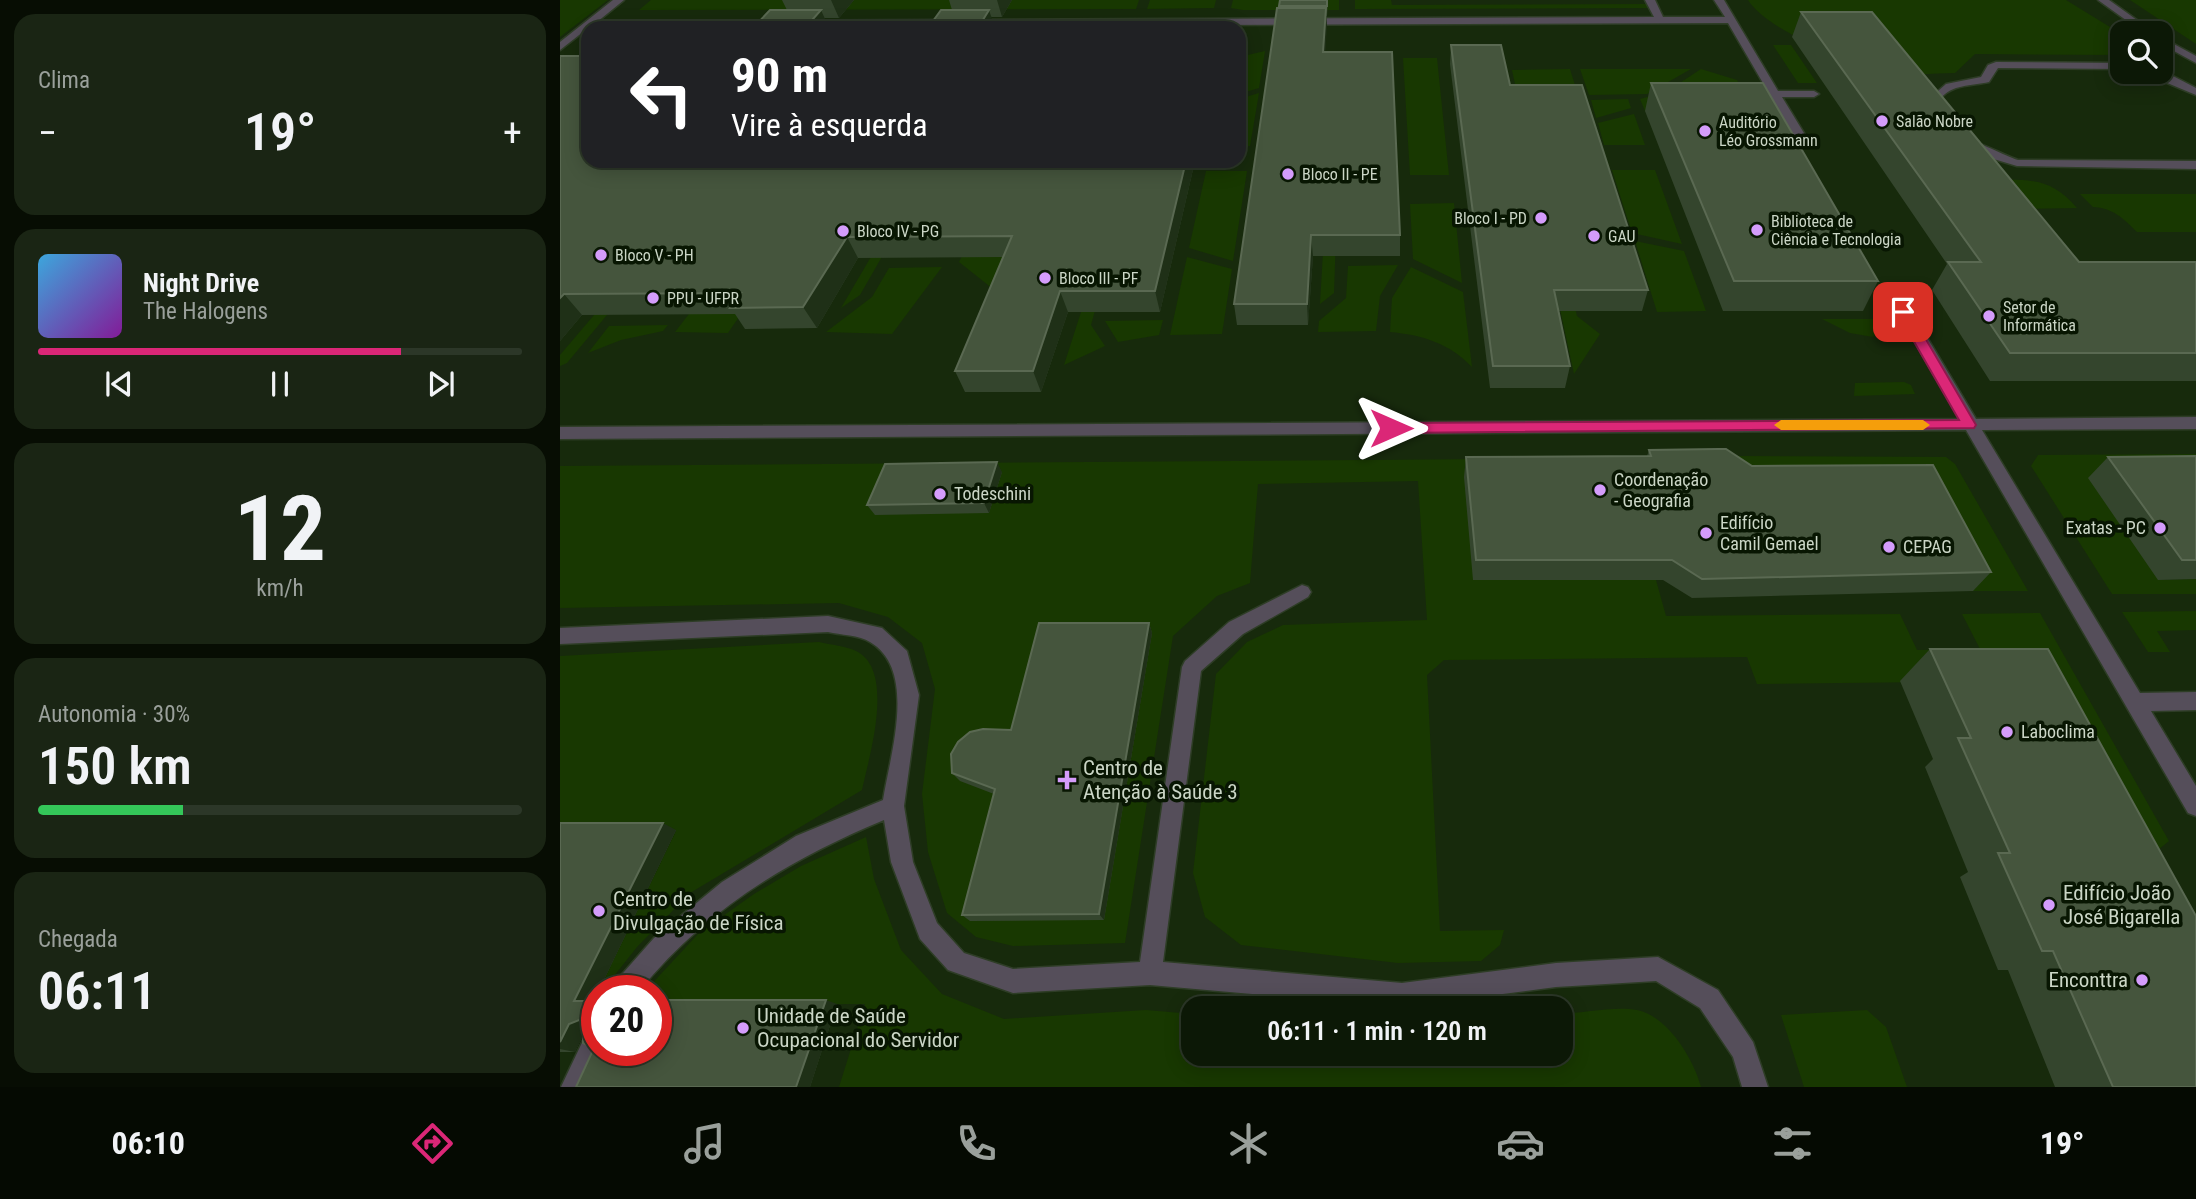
<!DOCTYPE html>
<html lang="pt">
<head>
<meta charset="utf-8">
<style>
  body { margin:0; font-family:"Roboto Condensed",sans-serif; background:#1a2514; color:#f1f3f6; height:100vh; display:flex; flex-direction:column; font-size:26px; white-space:nowrap }
  * { box-sizing:border-box; margin:0 }
  p { font-size:23px; color:#9aa09b }
  .icon { flex:none; width:38px; height:38px; fill:none; stroke:currentColor; stroke-width:2; stroke-linecap:round; stroke-linejoin:round }
  .map { position:relative; flex:1; overflow:hidden }
  .drawer { display:flex; flex-direction:column; gap:14px; padding:14px; background:#070d03; width:560px }
  .drawer>* { flex:none }
  .top-card { position:absolute; left:21px; top:21px; width:665px; height:147px; border-radius:21px; box-shadow:0 4px 18px #0003,0 0 0 2px #2c3728; background:#202124; color:#fff; overflow:hidden }
  .tools { position:absolute; left:1550px; top:21px; display:grid; gap:14px }
  .tools a { display:grid; place-items:center; width:63px; height:63px; border-radius:14px; background:#0c1806; box-shadow:0 4px 18px #0003,0 0 0 2px #2c3728; font-size:35px }
  .speed { position:absolute; left:21px; top:975px; display:flex; gap:14px; font-size:35px; font-weight:700; text-align:center }
  .speed>* { display:grid; place-content:center; width:91px; height:91px; border-radius:50%; background:#0c1806; box-shadow:0 4px 18px #0003,0 0 0 2px #2c3728; line-height:1 }
  .speed .limit { border:10px solid #d22; background:#fff; color:#111 }
  .pin { position:absolute; display:grid; place-items:center; width:60px; height:60px; color:#fff; margin:-30px; border-radius:14px; box-shadow:0 4px 10px #0006 }
  .me { position:absolute; width:77px; margin:-38px; rotate:90deg; stroke-linejoin:round; filter:drop-shadow(0 0 5px #0008) }
  .turn { display:flex; align-items:center; gap:24px; height:147px; padding:0 35px; font-size:32px }
  .turn .icon { width:91px; height:91px; stroke-width:2.5 }
  .turn b { display:block; font-size:49px; line-height:60px }
  .big { font-size:52px; font-weight:600; line-height:1.1 }
  .drawer .tile { flex:1; display:flex; flex-direction:column; justify-content:center; gap:10px; min-width:0; padding:0 24px; border-radius:21px; background:#1a2514 }
  .drawer .dial { align-items:center; gap:0 }
  .dial b { font-size:91px; line-height:1 }
  .song { display:flex; align-items:center; gap:21px }
  .cover { width:84px; height:84px; border-radius:10px; background:linear-gradient(135deg,hsl(200 70% 55%),hsl(290 70% 35%)) }
  .played { height:7px; border-radius:4px; background:linear-gradient(90deg,#db2777 75%,#2c3728 75%) }
  .keys { display:flex; justify-content:space-around; direction:ltr }
  .heat { display:flex; justify-content:space-between; align-items:center; font-size:38px; direction:ltr }
  .charge { height:10px; border-radius:5px; background:linear-gradient(90deg,#34c759 30%,#2c3728 0) }
  .trip { position:absolute; left:621px; top:996px; width:392px; height:70px; border-radius:21px; background:#0c1806; box-shadow:0 4px 18px #0003,0 0 0 2px #2c3728; font-weight:600; line-height:70px; text-align:center }
  .tabs { display:flex; height:112px; justify-content:space-around; align-items:center; background:#050a02; color:#9aa09b }
  .tabs .icon { width:49px; height:49px }
  .tabs .active { color:#db2777 }
  .tabs b { font-size:32px; color:#f1f3f6 }
  main { display:flex; flex:1; min-height:0 }
  .map>svg:first-child { display:block }
</style>
</head>
<body>
<main>
<section class="drawer">
<div class="tile"><p>Clima</p>
<div class="heat"><a>−</a><b class="big">19°</b><a>+</a></div>
</div>
<div class="tile">
<div class="song"><i class="cover"></i><div><b>Night Drive</b><p>The Halogens</p></div></div>
<div class="played"></div>
<div class="keys"><svg class="icon" aria-label="previous" viewBox="0 0 24 24"><path d="M18 5L8 12l10 7zM5 5v14"/></svg><svg class="icon" aria-label="pause" viewBox="0 0 24 24"><path d="M8 5v14M16 5v14"/></svg><svg class="icon" aria-label="next" viewBox="0 0 24 24"><path d="M6 5l10 7-10 7zM19 5v14"/></svg></div>
</div>
<div class="tile dial"><b>12</b><p>km/h</p></div>
<div class="tile"><p>Autonomia · 30%</p><b class="big">150 km</b><div class="charge"></div></div>
<div class="tile"><p>Chegada</p><b class="big">06:11</b></div>
</section>
<div class="map">
<svg width="1636" height="1087" viewBox="0 0 1636 1087">
  <rect width="100%" height="100%" fill="#102008"/>
  <path fill="#172a0c" fill-rule="evenodd" d="M0,0H1636V1087H0ZM28,28H679V161H28ZM1563,33H1601V72H1563ZM37,990H96V1050H37ZM634,1008H1001V1054H634Z"/>
  <path fill="#183801" d="M0,0H48L0,37Z
    M91,0H579L576,9L79,10Z
    M590,0H656L654,8L587,9Z
    M673,0H779V10H683L671,8Z
    M795,0H831L832,5L1089,4L1090,8L795,9Z
    M1188,0H1506L1563,35V55L1415,54L1395,73C1376,73 1354,76 1336,72C1295,63 1210,34 1188,0Z
    M1570,0H1636V44Z
    M1213,45H1231L1257,83H1238Z
    M705,51L699,88L679,94V57Z
    M843,58H877L889,175H850Z
    M1010,69L1018,95L972,96L955,84L952,70Z
    M1020,69H1131L1087,94L1029,95Z
    M1141,69L1177,80L1193,111H1085L1080,99L1106,92Z
    M699,93L690,146H679V99Z
    M1068,99L1071,108L1036,118L1031,100Z
    M1074,114L1085,145H1044L1038,123Z
    M1052,170H1095L1122,244L1072,233Z
    M646,171H687L673,261L629,248Z
    M1428,180C1467,180 1490,176 1517,208L1452,209Z
    M1520,194H1636V232H1577C1563,218 1553,208 1533,207Z
    M766,200L777,205L774,293L760,304Z
    M343,202L351,206L300,295L281,308Z
    M894,203L902,283L853,259L850,204Z
    M427,207H467L433,289L399,262Z
    M1075,241L1124,251L1146,311L1097,312Z
    M1000,247L1017,316L1040,334L1014,374L987,248Z
    M540,253H551L531,325L545,346L504,365Z
    M85,255H97L7,363L0,366V355Z
    M627,257L672,269L662,334L610,335Z
    M838,265L820,296L816,331L758,332L759,321L786,298L788,266Z
    M382,267L332,334L266,332L312,297L329,268Z
    M851,267L903,292L912,367C889,343 862,335 830,332L832,298Z
    M156,279L192,298L168,333L115,332Z
    M1262,319H1313L1319,330L1313,337L1290,333Z
    M603,320L599,335L558,342L545,321Z
    M108,325L103,331L61,340L28,353L49,326Z
    M1344,382L1351,385L1355,394L1294,396L1295,383Z
    M1636,454V477L1598,580L1636,579V594H1552L1471,466L1478,455Z
    M1173,456L1386,457L1395,464L1468,591H1413L1183,487Z
    M1079,458L913,580H1096L1106,616L1340,614L1357,650L1420,649L1402,614L1480,613L1609,841L1556,884L1452,681L1197,684L1187,657L884,660L867,675L880,931L944,930L940,945L921,961L838,963L681,945L645,917L633,873L656,674L687,642L723,625L867,620L858,481L698,484L690,583L657,596L613,636L565,943L453,946L416,937L387,913L368,852L362,794L375,689L362,643L328,617L279,603L0,608V466Z
    M1636,611V630L1597,631L1610,652H1588L1562,612Z
    M259,642C271,645 286,646 296,651C336,670 309,757 302,790L130,893L77,947L43,990H39L116,831H0V656Z
    M306,837L314,879L341,950L382,994L444,1019L586,1010L633,1014L634,1054H1001V1014C1025,1013 1054,1006 1077,1010C1108,1016 1134,1060 1141,1087H279L305,1004L96,1005V990H86L139,933L194,894L241,866Z
    M1307,1010L1326,1027L1347,1087H1244L1221,1015Z"/>
  <g fill="none" stroke-linecap="round" stroke-linejoin="round">
    <defs>
      <path id="lane" d="M53,0H64L37,22H99L104,25L99,28H28L0,50V42Z
        M1085,0H1095L1103,17H1165L1154,0H1164L1218,91H1254L1259,94L1254,97H1222L1250,143L1248,145L1238,143L1168,23L141,27L136,24L141,21L1094,17Z
        M1538,0H1549L1595,33H1584Z
        M1601,37L1636,56V63L1601,44Z
        M1436,62L1563,63V69L1438,68L1429,82C1411,86 1392,84 1380,99L1388,110L1387,112H1379L1369,99L1386,84L1421,77L1428,65Z
        M1581,72L1611,75L1636,88V95Z
        M1406,140C1414,139 1445,156 1458,160L1636,161V169L1457,166L1427,157L1406,144Z
        M1331,285L1338,289L1416,419L1636,417V429L1422,430L1580,693L1636,692V710L1591,711L1636,786V816L1628,813L1406,430L0,439V427L1400,419L1324,289Z
        M742,585L748,587L751,592L748,597L683,634L641,671L603,962L842,983L996,963L1098,957L1158,990L1193,1042L1208,1087H1182L1173,1057L1140,1008L1096,981L996,987L842,1007L590,985L453,993L388,970L360,939L331,862L324,820C230,859 145,910 80,990H53L56,981L94,938L162,882L236,836L323,800C330,755 358,670 310,642C300,635 280,635 268,632L0,644V628L268,616L322,628L347,651L359,695L344,806L353,862L377,923L404,953L453,969L580,962L622,667L625,661L669,622Z
        M37,1027V1050H45L27,1087H1L28,1030Z"/>
    </defs>
    <use href="#lane" stroke="#2e3d26" stroke-width="3"/>
    <use href="#lane" fill="#554e5a" fill-rule="evenodd"/>
  </g>
  <path fill="#34452d" d="M222,0H294L279,18H264L269,28H193L227,10Z
    M389,0H452L442,17H432L392,10Z
    M768,0L767,16H766L765,52L840,235V256H753L748,325H677L674,304L719,6Z
    M1241,12L1519,262H1636V381H1430L1372,290L1387,264L1232,37Z
    M891,45L950,85L1088,290L1082,311H999L1010,366L1005,388H930L890,64Z
    M0,56L28,161H635L600,312H508L481,392H405L395,371L443,257L298,258L257,328L185,329L175,314L22,315L0,341Z
    M1091,83L1318,281L1303,311H1163L1085,111Z
    M1089,450L1192,466L1431,572L1413,591L1132,598L1103,580H913L904,477L906,457L1087,456Z
    M1636,456V579L1598,580L1528,478L1548,457Z
    M442,472L429,513L315,515L307,505Z
    M589,623L592,633L544,920L410,921L402,915L434,794L400,781L392,773L451,730Z
    M1370,649L1636,1087H1495L1448,970H1438L1400,877L1408,872L1365,767L1373,759L1340,681Z
    M0,823L116,830L39,990H37L34,1001L277,1004L250,1087H16L34,1048L23,1035L15,1052H0Z"/>
  <path fill="#1f3017" d="M271,0H294L279,18Z
    M437,0H452L442,17Z
    M766,8L767,27L764,72L763,52Z
    M261,10L269,28H245Z
    M429,10L435,28H418Z
    M626,161H635L600,312L595,291Z
    M751,235L753,256L748,325L747,304Z
    M287,237L298,258L257,328L243,307Z
    M500,291L508,312L481,392L473,371Z
    M4,294L22,315L0,341V298Z
    M437,462L442,472L429,513L424,503Z
    M589,623L592,633L544,920L539,914Z
    M103,823L116,830L39,990H37V994L31,1006L14,1001Z
    M266,1000L277,1004L250,1087H236Z
    M19,1020L36,1025L26,1029L15,1052L0,1049V1042L9,1024Z"/>
  <path fill="#45553d" stroke="#5a6952" stroke-width="2" d="M720,0H767V6H719Z
    M717,8H766L763,52H832L840,235H751L747,304H674Z
    M210,10H261L245,28H193Z
    M381,10H429L418,28H368Z
    M1241,12H1312L1519,262H1636V353H1450L1388,262H1421Z
    M891,45H941L950,85H1022L1088,290H994L1010,366H933Z
    M0,56H28V161H626L595,291H500L473,371H395L452,236L287,237L243,307L170,308L181,293L4,294L0,298Z
    M1091,83H1203L1318,281H1174Z
    M1157,449H1166L1192,466L1373,465L1431,572L1142,579L1112,560H916L906,457L1091,456L1089,450Z
    M1636,456V560H1622L1548,457Z
    M437,462L424,503L307,505L325,464Z
    M479,623H589L539,914L402,915L435,789L392,773L391,754L398,742L410,732L423,729L451,730Z
    M1370,649H1488L1636,916V1087H1553L1493,951H1482L1438,853H1450L1398,738H1411Z
    M0,823H103L14,1001H37V1050H96V1000H266L236,1087H16L34,1048L23,1043V1022L19,1020L9,1024L0,1042Z"/>
  <path fill="#db2777" stroke="#8e194d" stroke-width="2" d="M1339,309L1350,312L1416,425L1414,428L831,433L824,428L831,423L1399,420L1337,312Z"/>
  <path fill="#f59e0b" d="M1221,420H1363L1370,425L1363,430H1221L1214,425Z"/>
  <g fill="#d49cfb" stroke="#081602" stroke-width="2.5">
    <circle cx="1322" cy="121" r="7"/>
    <circle cx="1145" cy="131" r="7"/>
    <circle cx="728" cy="174" r="7"/>
    <circle cx="981" cy="218" r="7"/>
    <circle cx="1197" cy="230" r="7"/>
    <circle cx="283" cy="231" r="7"/>
    <circle cx="1034" cy="236" r="7"/>
    <circle cx="41" cy="255" r="7"/>
    <circle cx="485" cy="278" r="7"/>
    <circle cx="93" cy="298" r="7"/>
    <circle cx="1429" cy="316" r="7"/>
    <circle cx="1040" cy="490" r="7"/>
    <circle cx="380" cy="494" r="7"/>
    <circle cx="1600" cy="528" r="7"/>
    <circle cx="1146" cy="533" r="7"/>
    <circle cx="1329" cy="547" r="7"/>
    <circle cx="1447" cy="732" r="7"/>
    <path d="M503.5 769.5h7v7h7v7h-7v7h-7v-7h-7v-7h7z"/>
    <circle cx="1489" cy="905" r="7"/>
    <circle cx="39" cy="911" r="7"/>
    <circle cx="1582" cy="980" r="7"/>
    <circle cx="183" cy="1028" r="7"/>
  </g>
  <g text-anchor="middle" stroke-width="7" stroke-linejoin="round" paint-order="stroke">
    <g font-size="16" fill="#cbd6c6" stroke="#081602" text-anchor="start">
      <text x="1336" y="127">Salão Nobre</text>
      <text x="1159" y="128">Auditório<tspan x="1159" dy="18">Léo Grossmann</tspan></text>
      <text x="742" y="180">Bloco II - PE</text>
      <text x="967" y="224" text-anchor="end">Bloco I - PD</text>
      <text x="1211" y="227">Biblioteca de<tspan x="1211" dy="18">Ciência e Tecnologia</tspan></text>
      <text x="297" y="237">Bloco IV - PG</text>
      <text x="1048" y="242">GAU</text>
      <text x="55" y="261">Bloco V - PH</text>
      <text x="499" y="284">Bloco III - PF</text>
      <text x="107" y="304">PPU - UFPR</text>
      <text x="1443" y="313">Setor de<tspan x="1443" dy="18">Informática</tspan></text>
    </g>
    <g font-size="18" fill="#cbd6c6" stroke="#081602" text-anchor="start">
      <text x="1054" y="486">Coordenação<tspan x="1054" dy="21">- Geografia</tspan></text>
      <text x="394" y="500">Todeschini</text>
      <text x="1160" y="529">Edifício<tspan x="1160" dy="21">Camil Gemael</tspan></text>
      <text x="1586" y="534" text-anchor="end">Exatas - PC</text>
      <text x="1343" y="553">CEPAG</text>
      <text x="1461" y="738">Laboclima</text>
    </g>
    <g font-size="21" fill="#cbd6c6" stroke="#081602" text-anchor="start">
      <text x="523" y="775">Centro de<tspan x="523" dy="24">Atenção à Saúde 3</tspan></text>
      <text x="1503" y="900">Edifício João<tspan x="1503" dy="24">José Bigarella</tspan></text>
      <text x="53" y="906">Centro de<tspan x="53" dy="24">Divulgação de Física</tspan></text>
      <text x="1568" y="987" text-anchor="end">Enconttra</text>
      <text x="197" y="1023">Unidade de Saúde<tspan x="197" dy="24">Ocupacional do Servidor</tspan></text>
    </g>
  </g>
</svg>
<div class="tools">
<a><svg class="icon" aria-label="search" viewBox="0 0 24 24"><circle cx="10" cy="10" r="6"/><path d="M15 15l6 6"/></svg></a>
</div>
<div class="speed"><div class="limit">20</div></div>
<div class="pin" style="left:1343px;top:312px;background:#d93025"><svg class="icon" aria-label="arrive" viewBox="0 0 24 24"><path d="M6 21V4h12l-3 4 3 4H6"/></svg></div>
<svg class="me" style="left:831px;top:428px" viewBox="-20 -20 40 40"><path d="M0-17L14 15 0 8-14 15z" fill="#db2777" stroke="#fff" stroke-width="4"/></svg>
<div class="trip">06:11 · 1 min · 120 m</div>
<div class="top-card">
<div class="turn"><svg class="icon" aria-label="left" viewBox="0 0 24 24"><path d="M17 20v-9H6M10 6l-5 5 5 5"/></svg><div><b>90 m</b>Vire à esquerda</div></div>
</div>
</div>
</main>
<nav class="tabs">
<b>06:10</b>
<svg class="icon active" aria-label="directions" viewBox="0 0 24 24"><path d="M12 3l9 9-9 9-9-9zM9 14v-3h6M13 9l2 2-2 2"/></svg>
<svg class="icon" aria-label="music" viewBox="0 0 24 24"><path d="M9 18V5l10-2v13"/><circle cx="6" cy="18" r="3"/><circle cx="16" cy="16" r="3"/></svg>
<svg class="icon" aria-label="phone" viewBox="0 0 24 24"><path d="M5 4h4l2 5-3 2q2 4 5 5l2-3 5 2v4C11 20 4 13 5 4z"/></svg>
<svg class="icon" aria-label="climate" viewBox="0 0 24 24"><path d="M12 3v18M4 7l16 10M4 17L20 7"/></svg>
<svg class="icon" aria-label="car" viewBox="0 0 24 24"><path d="M5 17H2v-5l4-1 3-4h7l3 4 3 1v5h-3M9 17h6M6 11h13"/><circle cx="7" cy="17" r="2"/><circle cx="17" cy="17" r="2"/></svg>
<svg class="icon" aria-label="filters" viewBox="0 0 24 24"><path d="M4 7h16M4 17h16"/><circle cx="9" cy="7" r="2"/><circle cx="15" cy="17" r="2"/></svg>
<b>19°</b>
</nav>
</body>
</html>
